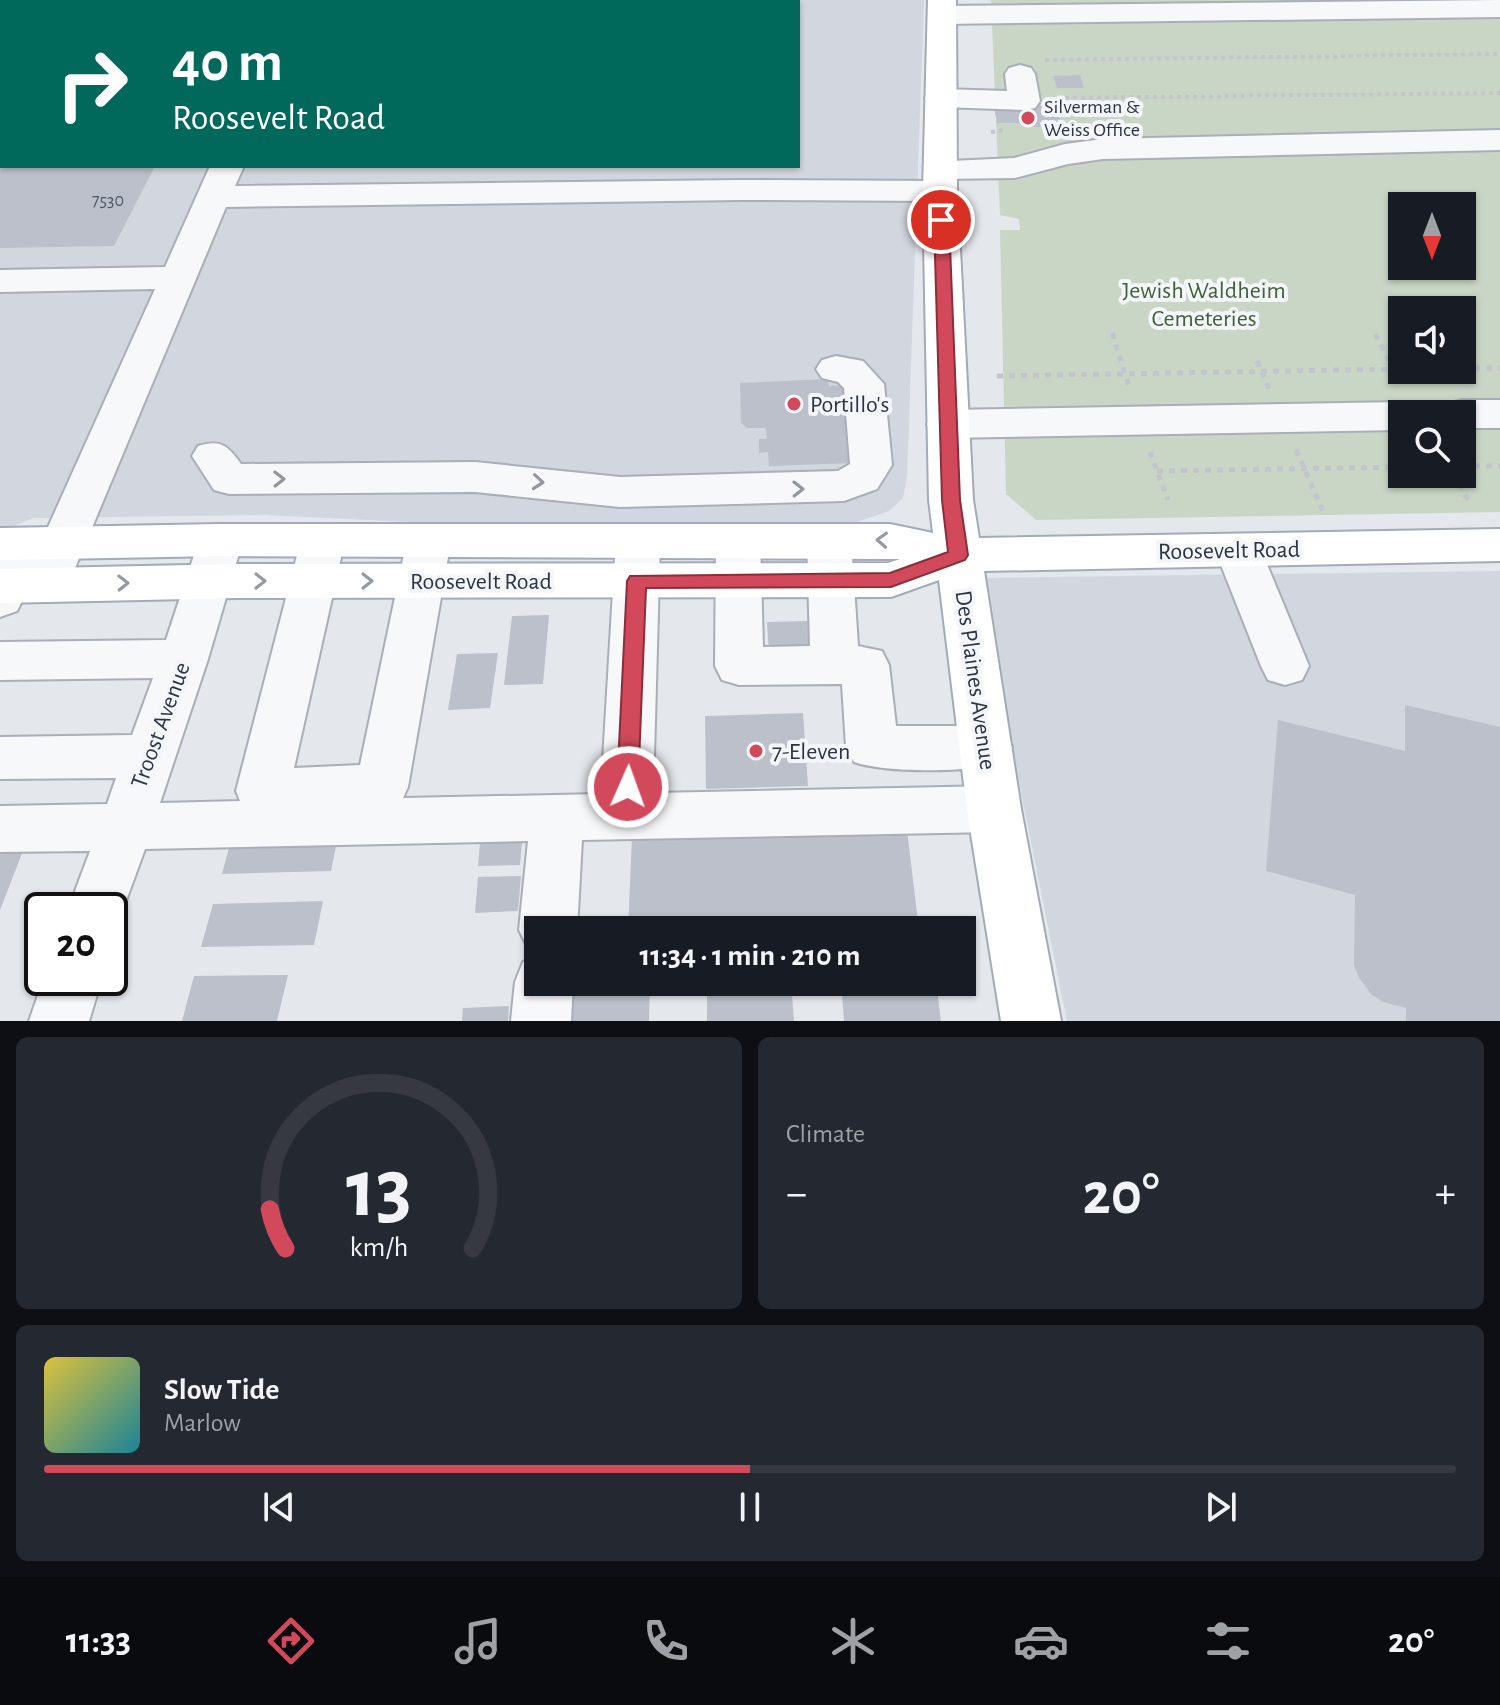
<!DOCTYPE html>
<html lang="en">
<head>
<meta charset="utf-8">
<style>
  body { margin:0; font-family:"Alegreya Sans",sans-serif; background:#242831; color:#f1f3f6; height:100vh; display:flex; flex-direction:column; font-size:30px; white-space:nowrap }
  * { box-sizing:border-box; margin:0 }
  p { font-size:26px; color:#9ea1a6 }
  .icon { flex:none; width:44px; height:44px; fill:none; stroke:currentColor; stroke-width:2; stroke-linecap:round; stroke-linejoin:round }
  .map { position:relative; height:1021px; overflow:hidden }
  .panel { display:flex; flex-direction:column; gap:16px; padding:16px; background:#0d0f14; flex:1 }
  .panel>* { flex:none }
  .banner { position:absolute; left:0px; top:0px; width:800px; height:168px; box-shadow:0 2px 6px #0004; background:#00695c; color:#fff; overflow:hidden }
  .needle { width:52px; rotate:180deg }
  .fabs { position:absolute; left:1388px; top:192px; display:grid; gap:16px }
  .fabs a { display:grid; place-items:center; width:88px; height:88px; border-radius:0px; background:#171b24; box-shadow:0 2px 6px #0004; font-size:40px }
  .speed { position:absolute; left:24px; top:892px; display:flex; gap:16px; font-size:40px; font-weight:700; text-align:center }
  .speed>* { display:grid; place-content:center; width:104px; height:104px; border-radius:50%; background:#171b24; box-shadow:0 2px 6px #0004; line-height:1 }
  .speed .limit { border:4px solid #111; border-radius:12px; background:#fff; color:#111 }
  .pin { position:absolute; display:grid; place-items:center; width:68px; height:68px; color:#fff; margin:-34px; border:4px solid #fff; border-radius:50%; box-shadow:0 2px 8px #0007 }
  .me { position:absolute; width:88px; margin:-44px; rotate:2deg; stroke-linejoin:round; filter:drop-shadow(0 0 6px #0008) }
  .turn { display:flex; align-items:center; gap:28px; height:168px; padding:0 40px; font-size:36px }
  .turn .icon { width:104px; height:104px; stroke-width:2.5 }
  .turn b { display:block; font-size:56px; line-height:68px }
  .big { font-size:60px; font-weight:700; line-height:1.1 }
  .panel .widget { flex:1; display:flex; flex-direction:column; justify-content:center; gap:12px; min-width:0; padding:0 28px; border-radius:12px; background:#242831 }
  .panel .dial { align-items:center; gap:0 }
  .dial svg { height:208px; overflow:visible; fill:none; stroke:#363941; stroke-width:7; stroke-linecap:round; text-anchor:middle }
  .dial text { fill:#f1f3f6; stroke:none }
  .song { display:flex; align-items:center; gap:24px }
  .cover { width:96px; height:96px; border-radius:12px; background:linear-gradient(135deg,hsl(50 70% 55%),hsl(190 70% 35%)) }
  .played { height:8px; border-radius:4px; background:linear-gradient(90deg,#d1495b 50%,#363941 50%) }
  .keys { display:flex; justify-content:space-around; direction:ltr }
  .heat { display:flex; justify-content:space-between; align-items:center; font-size:44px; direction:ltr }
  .panel .tiles { flex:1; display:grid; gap:16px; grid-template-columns:1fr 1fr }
  .widget:last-child { grid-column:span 2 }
  .trip { position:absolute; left:524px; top:916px; width:452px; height:80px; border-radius:0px; background:#171b24; box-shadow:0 2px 6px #0004; font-weight:700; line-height:80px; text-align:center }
  .tabs { display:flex; height:128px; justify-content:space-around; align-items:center; background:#090b0e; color:#9ea1a6 }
  .tabs .icon { width:56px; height:56px }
  .tabs .on { color:#d1495b }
  .tabs b { font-size:36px; color:#f1f3f6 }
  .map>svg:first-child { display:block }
</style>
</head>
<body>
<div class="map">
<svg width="1500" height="1021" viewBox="0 0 1500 1021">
  <rect width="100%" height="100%" fill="#e4e7ec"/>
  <path fill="#d2d6de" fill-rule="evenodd" d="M0,0H924L907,477L903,498L889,511L839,528L515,527L265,515L33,518L0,532ZM2,2H798V166H2Z
    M1500,571V1021H1067L978,578Z"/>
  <path fill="#c9d6c5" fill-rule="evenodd" d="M991,0H1500V512L1036,520L1006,494L1000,230H1020L1019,219L1000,215ZM1402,206H1462V266H1402ZM1402,310H1462V370H1402ZM1402,414H1462V474H1402Z"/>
  <path fill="#bbc0ca" d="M1080,75L1084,88H1057L1053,76Z
    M1055,105L1062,127H1032L1030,123H997L994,107Z
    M0,166H155L114,246L0,248Z
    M828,379L829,386L846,385L851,463L769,466L768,452L759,453V439H767L766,428H747L741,423L740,383Z
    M549,615L543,684L504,685L512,616Z
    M808,621L810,652L769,653L767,622Z
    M498,653L490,708L448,710L457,654Z
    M1405,705L1500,727V1021H1406V1008L1383,1002L1372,995L1359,978L1354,965L1355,895L1266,871L1278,720L1405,751Z
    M803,713L808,786L706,789L705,716Z
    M523,830L520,865L478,866L481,832Z
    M907,830L919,930H628L632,837Z
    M339,831L331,871L222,874L233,833Z
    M0,843H26L0,910Z
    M521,876L518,911L475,913L478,877Z
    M323,901L314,945L201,947L213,904Z
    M288,975L277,1021H182L194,976Z
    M565,982H650L649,1021H562Z
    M707,982H791L794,1021H707Z
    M841,982H936L941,1021H844Z
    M509,1006L508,1021H462L463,1008Z"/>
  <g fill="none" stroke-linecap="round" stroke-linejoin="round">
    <defs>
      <path id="minor" d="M262,0H290L291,2H263Z
        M1500,0V17L942,24L932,21L928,15L932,9L942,6Z
        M1020,65L1031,68L1035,74L1040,101L1035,108L1024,110L941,107L930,105L925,98L930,91L941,89L1007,91L1005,74L1009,68Z
        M1500,130V150L1103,159L1068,164L1015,178L942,179L930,176L925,169L930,162L1014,158L1065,144L1103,139Z
        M210,166H244L235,186L741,180L940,181L952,184L957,191L952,198L940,201L741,200L226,207L68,585L61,597L45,602L29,597L26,593L17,611L0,617V551L10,532L26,528L44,536L155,289L0,292V270L165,267Z
        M836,356L863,361L884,384L892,465L877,489L844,501L620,507L475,492L229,494L214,490L192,456L198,446C221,439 228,446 241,464L475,462L620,477L838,471L850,464L844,388L838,382L822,378L816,369L822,360Z
        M1462,400H1500V428H1462V414H1442L1448,404Z
        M1402,402L1417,406L1421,414H1402V430L948,438L933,434L927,424L933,414L948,410Z
        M221,524L237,529L243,540L208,659L160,803L240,801L236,791L301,540L307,529L323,524L339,529L345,540L294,768L360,765L407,540L413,529L429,524L445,529L451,540L408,787L403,798L601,794L616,540L622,529L638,524L654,529L660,540L653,793L994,786L1013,793L1021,809L1013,825L994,832L582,840L577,930H538V952L528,948L519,930L528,841L145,849L116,928L110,930V910H68L90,851L0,852V806L107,804L116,778L0,779V737L132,735L153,678L0,680V642L166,640L199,540L205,529Z
        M738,524L754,529L760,540L763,647L810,646L807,540L813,529L829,524L845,529L851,540L858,646L882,651L889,665L896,726H986L1004,732L1012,747L1004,762C972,773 886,773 854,762L846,747L842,684L739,685L722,680L715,666L716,540L722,529Z
        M1238,534L1254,538L1261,550L1309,666L1302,680L1285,685L1268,680L1261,666L1215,550L1222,538Z
        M538,957V982H573L571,1021H511L515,982L523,962Z
        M44,978H102L89,1021H29Z"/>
      <path id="major" d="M928,0H956L957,191L973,500L979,538L1500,529V561L984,571L1021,809L1061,1021H1001L967,809L939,580L891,597L237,598L0,603V569L237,564L888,563L900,559L221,556L0,560V528L221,524H890L933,533L929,500L923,191Z"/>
    </defs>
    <use href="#minor" stroke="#a9aeb7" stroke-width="4"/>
    <use href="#major" stroke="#a3abb8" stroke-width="4"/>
    <path stroke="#c2c5cb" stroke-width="4" stroke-dasharray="4 4" stroke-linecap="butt" d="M1045,60L1500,54
      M1057,98L1500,93
      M991,132L1005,130"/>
    <path stroke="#c2c5cb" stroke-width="5" stroke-dasharray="6 6" stroke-linecap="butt" d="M1112,333L1130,389
      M1375,334L1402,385
      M1257,361L1269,389
      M1462,368H1500
      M997,376L1402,369
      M1296,450L1323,511
      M1150,452L1168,500
      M1462,466H1500
      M1157,471L1402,467
      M1453,474L1471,505"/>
    <use href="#minor" fill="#f7f8fa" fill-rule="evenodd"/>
    <use href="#major" fill="#fff" fill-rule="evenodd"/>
  </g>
  <defs><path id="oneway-chevron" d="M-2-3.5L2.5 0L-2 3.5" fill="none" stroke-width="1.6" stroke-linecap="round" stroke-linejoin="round" transform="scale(2)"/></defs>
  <g stroke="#9196a0">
    <use href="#oneway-chevron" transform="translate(279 479) rotate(-1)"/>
    <use href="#oneway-chevron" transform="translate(538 482) rotate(5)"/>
    <use href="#oneway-chevron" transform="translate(798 489) rotate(-1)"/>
  </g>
  <g stroke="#959aa2">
    <use href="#oneway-chevron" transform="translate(882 540) rotate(-177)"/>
    <use href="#oneway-chevron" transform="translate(260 581)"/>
    <use href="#oneway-chevron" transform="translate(367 581)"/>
    <use href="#oneway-chevron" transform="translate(123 583) rotate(-1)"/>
  </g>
  <path fill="#d1495b" stroke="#882f3b" stroke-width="2" d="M941,215L949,220L960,500L968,555L965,560L891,587L646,588L638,787L635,793L628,796L620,793L617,787L627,581L630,576L890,573L948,552L942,500L934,220Z"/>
  <g fill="#d1495b" stroke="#f4f6f9" stroke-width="3">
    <circle cx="1028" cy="118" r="8"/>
    <circle cx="794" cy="404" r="8"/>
    <circle cx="756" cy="751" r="8"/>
  </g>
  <g text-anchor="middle" stroke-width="8" stroke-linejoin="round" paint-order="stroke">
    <g font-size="18" fill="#4f5766">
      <text x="108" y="206">7530</text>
    </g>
    <g font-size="20" fill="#2b3445" stroke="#f4f6f9" text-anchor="start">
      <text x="1044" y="113">Silverman &amp;<tspan x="1044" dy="23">Weiss Office</tspan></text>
    </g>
    <g font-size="24" fill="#3f6138" stroke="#f4f6f9">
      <text x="1204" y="298">Jewish Waldheim<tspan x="1204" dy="28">Cemeteries</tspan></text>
    </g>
    <g font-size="24" fill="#2b3445" stroke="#f4f6f9" text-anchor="start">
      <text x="810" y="412">Portillo's</text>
      <text x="772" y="759">7-Eleven</text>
    </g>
    <g font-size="24" fill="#2b3445" stroke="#f4f6f9">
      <text transform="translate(1229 550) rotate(-1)" y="8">Roosevelt Road</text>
      <text x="481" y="589">Roosevelt Road</text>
      <text transform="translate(976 680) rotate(82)" y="8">Des Plaines Avenue</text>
      <text transform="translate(160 725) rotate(-70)" y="8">Troost Avenue</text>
    </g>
  </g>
</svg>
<div class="fabs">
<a><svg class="needle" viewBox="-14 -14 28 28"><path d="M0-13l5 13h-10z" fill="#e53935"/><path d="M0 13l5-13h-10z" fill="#9ea1a6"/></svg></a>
<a><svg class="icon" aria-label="sound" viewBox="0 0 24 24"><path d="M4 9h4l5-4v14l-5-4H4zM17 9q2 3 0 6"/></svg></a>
<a><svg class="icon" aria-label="search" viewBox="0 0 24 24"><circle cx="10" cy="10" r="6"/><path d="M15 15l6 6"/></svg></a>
</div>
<div class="speed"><div class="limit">20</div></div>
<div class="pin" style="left:941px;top:220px;background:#d93025"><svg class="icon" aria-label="arrive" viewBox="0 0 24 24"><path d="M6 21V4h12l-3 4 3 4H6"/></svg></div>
<svg class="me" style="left:628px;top:787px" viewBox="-20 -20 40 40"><circle r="17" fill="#d1495b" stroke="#fff" stroke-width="3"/><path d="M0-11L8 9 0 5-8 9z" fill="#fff"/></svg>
<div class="trip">11:34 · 1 min · 210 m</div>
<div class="banner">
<div class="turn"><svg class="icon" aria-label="right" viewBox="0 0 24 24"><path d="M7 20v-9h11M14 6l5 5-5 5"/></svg><div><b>40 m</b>Roosevelt Road</div></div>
</div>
</div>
<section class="panel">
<div class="tiles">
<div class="widget dial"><svg viewBox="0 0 100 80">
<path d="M14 69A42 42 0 1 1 86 69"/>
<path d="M14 69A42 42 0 0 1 8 54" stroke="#d1495b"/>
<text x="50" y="56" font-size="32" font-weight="700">13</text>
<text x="50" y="72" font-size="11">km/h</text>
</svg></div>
<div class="widget"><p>Climate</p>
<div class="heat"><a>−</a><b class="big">20°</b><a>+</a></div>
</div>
<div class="widget">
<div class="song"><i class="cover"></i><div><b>Slow Tide</b><p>Marlow</p></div></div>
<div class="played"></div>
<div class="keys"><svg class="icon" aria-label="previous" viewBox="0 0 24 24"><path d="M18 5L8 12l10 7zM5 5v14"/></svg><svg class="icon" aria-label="pause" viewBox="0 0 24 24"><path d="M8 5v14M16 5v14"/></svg><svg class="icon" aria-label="next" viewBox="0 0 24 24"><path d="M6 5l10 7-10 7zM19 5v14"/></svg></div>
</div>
</div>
</section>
<nav class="tabs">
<b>11:33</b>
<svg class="icon on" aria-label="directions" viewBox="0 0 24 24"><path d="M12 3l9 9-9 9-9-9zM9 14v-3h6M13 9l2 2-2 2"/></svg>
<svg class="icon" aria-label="music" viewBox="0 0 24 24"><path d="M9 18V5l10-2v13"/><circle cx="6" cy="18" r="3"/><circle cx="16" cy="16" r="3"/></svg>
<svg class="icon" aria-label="phone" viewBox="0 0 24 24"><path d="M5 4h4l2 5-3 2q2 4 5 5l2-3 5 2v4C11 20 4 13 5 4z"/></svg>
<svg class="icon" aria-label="climate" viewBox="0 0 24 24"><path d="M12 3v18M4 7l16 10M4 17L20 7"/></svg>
<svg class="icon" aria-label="car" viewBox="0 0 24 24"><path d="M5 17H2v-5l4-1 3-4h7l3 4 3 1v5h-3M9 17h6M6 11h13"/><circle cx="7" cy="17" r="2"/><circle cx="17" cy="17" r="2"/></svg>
<svg class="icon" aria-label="filters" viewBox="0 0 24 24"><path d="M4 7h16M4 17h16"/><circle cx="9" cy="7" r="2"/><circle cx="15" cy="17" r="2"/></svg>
<b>20°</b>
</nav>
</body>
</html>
